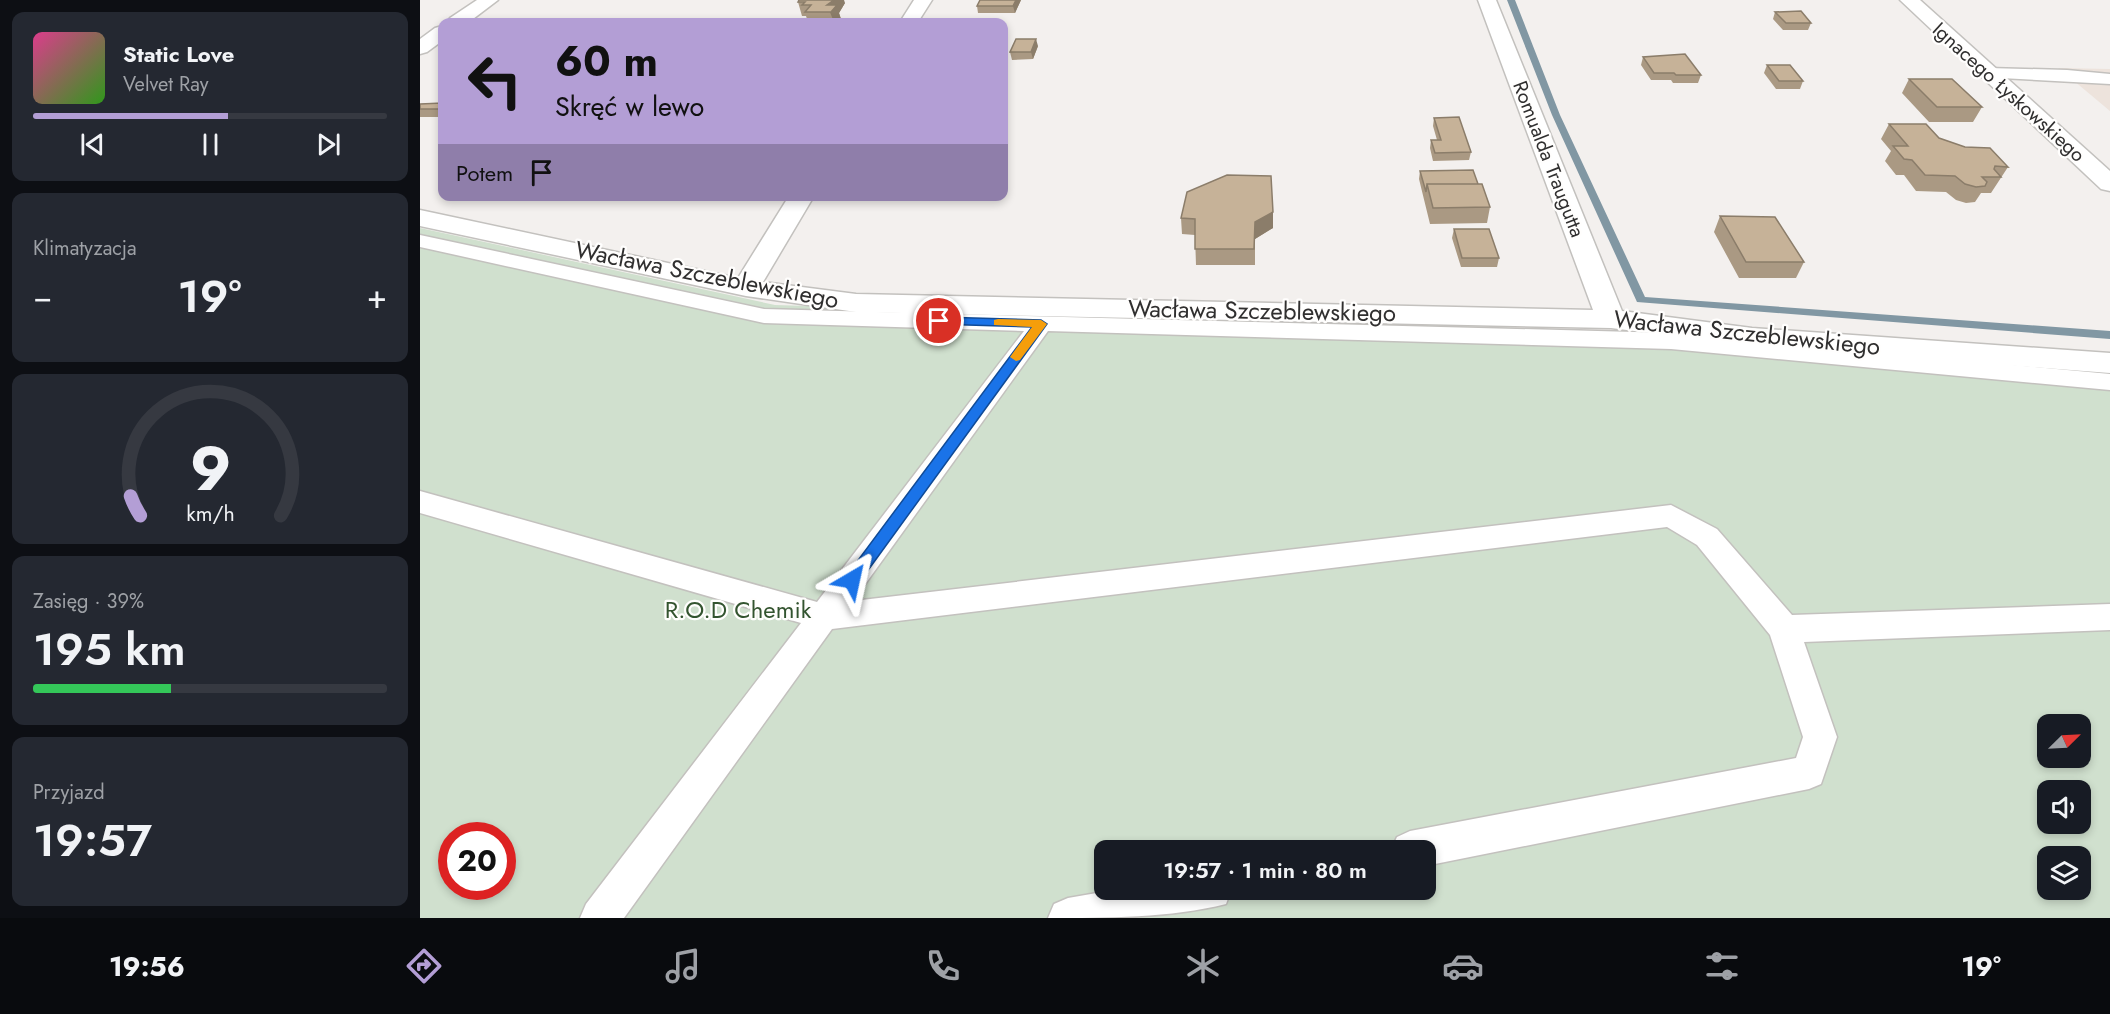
<!DOCTYPE html>
<html lang="pl">
<head>
<meta charset="utf-8">
<style>
  body { margin:0; font-family:Jost,sans-serif; background:#242831; color:#f1f3f6; height:100vh; display:flex; flex-direction:column; font-size:22px; white-space:nowrap }
  * { box-sizing:border-box; margin:0 }
  p { font-size:20px; color:#9ea1a6 }
  .icon { flex:none; width:33px; height:33px; fill:none; stroke:currentColor; stroke-width:2; stroke-linecap:round; stroke-linejoin:round }
  .map { position:relative; flex:1; overflow:hidden }
  .details { display:flex; flex-direction:column; gap:12px; padding:12px; background:#0d0f14; width:420px }
  .details>* { flex:none }
  .hud { position:absolute; left:18px; top:18px; width:570px; height:183px; border-radius:12px; box-shadow:0 3px 9px #0003; background:#b39ed5; color:#111; overflow:hidden }
  .needle { width:39px; rotate:66deg }
  .tools { position:absolute; left:1617px; top:714px; display:grid; gap:12px }
  .tools a { display:grid; place-items:center; width:54px; height:54px; border-radius:12px; background:#171b24; box-shadow:0 3px 9px #0003; font-size:30px }
  .speed { position:absolute; left:18px; top:822px; display:flex; gap:12px; font-size:30px; font-weight:700; text-align:center }
  .speed>* { display:grid; place-content:center; width:78px; height:78px; border-radius:50%; background:#171b24; box-shadow:0 3px 9px #0003; line-height:1 }
  .speed .limit { border:9px solid #d22; background:#fff; color:#111 }
  .pin { position:absolute; display:grid; place-items:center; width:51px; height:51px; color:#fff; margin:-26px; border:3px solid #fff; border-radius:50%; box-shadow:0 2px 6px #0007 }
  .me { position:absolute; width:66px; margin:-33px; rotate:36deg; stroke-linejoin:round; filter:drop-shadow(0 0 4px #0008) }
  .turn { display:flex; align-items:center; gap:21px; height:126px; padding:0 18px; font-size:27px }
  .turn .icon { width:78px; height:78px; stroke-width:2.5 }
  .turn b { display:block; font-size:42px; line-height:51px }
  .then { display:flex; align-items:center; height:57px; padding:0 18px; background:#0003; gap:12px; font-size:22px }
  .big { font-size:45px; font-weight:600; line-height:1.1 }
  .details .card { flex:1; display:flex; flex-direction:column; justify-content:center; gap:9px; min-width:0; padding:0 21px; border-radius:12px; background:#242831 }
  .details .dial { align-items:center; gap:0 }
  .dial svg { height:156px; overflow:visible; fill:none; stroke:#363941; stroke-width:7; stroke-linecap:round; text-anchor:middle }
  .dial text { fill:#f1f3f6; stroke:none }
  .song { display:flex; align-items:center; gap:18px }
  .cover { width:72px; height:72px; border-radius:9px; background:linear-gradient(135deg,hsl(330 70% 55%),hsl(110 70% 35%)) }
  .played { height:6px; border-radius:3px; background:linear-gradient(90deg,#b39ed5 55%,#363941 55%) }
  .keys { display:flex; justify-content:space-around; direction:ltr }
  .heat { display:flex; justify-content:space-between; align-items:center; font-size:33px; direction:ltr }
  .charge { height:9px; border-radius:4px; background:linear-gradient(90deg,#34c759 39%,#363941 0) }
  .trip { position:absolute; left:674px; top:840px; width:342px; height:60px; border-radius:12px; background:#171b24; box-shadow:0 3px 9px #0003; font-weight:600; line-height:60px; text-align:center }
  .menu { display:flex; height:96px; justify-content:space-around; align-items:center; background:#090b0e; color:#9ea1a6 }
  .menu .icon { width:42px; height:42px }
  .menu .on { color:#b39ed5 }
  .menu b { font-size:27px; color:#f1f3f6 }
  main { display:flex; flex:1; min-height:0 }
  .map>svg:first-child { display:block }
</style>
</head>
<body>
<main>
<section class="details">
<div class="card">
<div class="song"><i class="cover"></i><div><b>Static Love</b><p>Velvet Ray</p></div></div>
<div class="played"></div>
<div class="keys"><svg class="icon" aria-label="previous" viewBox="0 0 24 24"><path d="M18 5L8 12l10 7zM5 5v14"/></svg><svg class="icon" aria-label="pause" viewBox="0 0 24 24"><path d="M8 5v14M16 5v14"/></svg><svg class="icon" aria-label="next" viewBox="0 0 24 24"><path d="M6 5l10 7-10 7zM19 5v14"/></svg></div>
</div>
<div class="card"><p>Klimatyzacja</p>
<div class="heat"><a>−</a><b class="big">19°</b><a>+</a></div>
</div>
<div class="card dial"><svg viewBox="0 0 100 80">
<path d="M14 69A42 42 0 1 1 86 69"/>
<path d="M14 69A42 42 0 0 1 9 59" stroke="#b39ed5"/>
<text x="50" y="56" font-size="32" font-weight="700">9</text>
<text x="50" y="72" font-size="11">km/h</text>
</svg></div>
<div class="card"><p>Zasięg · 39%</p><b class="big">195 km</b><div class="charge"></div></div>
<div class="card"><p>Przyjazd</p><b class="big">19:57</b></div>
</section>
<div class="map">
<svg width="1690" height="918" viewBox="0 0 1690 918">
  <rect width="100%" height="100%" fill="#f3f0ee"/>
  <path fill="#ede3dc" d="M1638,68L1690,69V111L1647,75Z"/>
  <path fill="#d0e0ce" fill-rule="evenodd" d="M0,228L355,305L1196,331L1690,376V918H0ZM1628,724H1660V758H1628ZM1628,790H1660V824H1628ZM32,836H82V886H32ZM684,850H1005V890H684ZM1628,856H1660V890H1628Z"/>
  <g fill="none" stroke-linecap="round" stroke-linejoin="round">
    <path fill="#8197a3" fill-rule="evenodd" d="M1087,0H1095L1140,115L1225,297L1690,331V339L1217,302L1132,115Z"/>
    <defs>
      <path id="lane" d="M1568,68L1647,70L1690,74V84L1562,77L1560,73L1562,69Z
        M0,235L344,309L1251,333L1690,374V390L1251,349L628,331L433,601L1251,505L1297,529L1372,615L1690,604V630L1384,642L1417,737L1401,784L1389,789L1005,866V850H971L977,837L990,831L1376,758L1383,737L1350,635L1277,545L1247,527L412,629L204,918H160L166,904L381,623L0,513V491L397,602L604,331L344,323L0,247Z
        M694,890H811L806,904C751,918 686,918 628,918L634,904L648,898Z"/>
      <path id="street" d="M57,0H78L49,22H28L30,18Z
        M494,0H512L498,22H480Z
        M1058,0H1076L1202,311L1332,328L1690,353V373L1332,346L1191,328L436,312L326,296L0,226V210L318,278L369,196H394L343,282L436,294L1173,310Z
        M22,26V41L7,52L0,54V39L15,28Z"/>
      <path id="secondary" d="M1480,0H1500L1690,171V191L1681,189Z"/>
    </defs>
    <use href="#lane" stroke="#c3c1be" stroke-width="3"/>
    <use href="#street" stroke="#c3c1be" stroke-width="3"/>
    <use href="#secondary" stroke="#c3c1be" stroke-width="3"/>
    <use href="#lane" fill="#fff" fill-rule="evenodd"/>
    <use href="#street" fill="#fff" fill-rule="evenodd"/>
    <use href="#secondary" fill="#fff" fill-rule="evenodd"/>
  </g>
  <path fill="#aa9983" d="M601,0L595,13H558L557,6Z
    M378,2L425,3L419,13L421,19L418,22H388L386,16H382Z
    M1355,12L1391,23L1388,30H1363L1353,19Z
    M618,46L613,59L592,60L590,52Z
    M1223,57L1281,75L1278,83H1253L1251,80H1231L1221,65Z
    M1347,65L1383,81L1380,89H1356L1344,73Z
    M1489,79L1562,107L1553,122H1509L1482,93Z
    M22,103V117H0V104Z
    M1014,118L1051,152L1049,160L1013,161L1010,148L1011,140H1017L1013,126Z
    M1469,124L1519,138L1588,167L1571,193H1561L1555,202L1546,203L1536,200L1526,192L1496,191L1484,175H1476L1465,161L1471,151L1461,139Z
    M1000,171L1058,184L1070,207L1067,223L1010,224L999,179Z
    M853,212V228L835,239V265H776L775,235L762,234L761,218Z
    M1300,216L1384,262L1376,278H1319L1294,232Z
    M1034,229L1079,258L1077,267H1041L1032,238Z"/>
  <path fill="#8b7d6a" d="M414,0H424L425,3L419,13L421,19L418,22H414L407,5Z
    M596,0H601L595,13L593,6Z
    M616,39L618,46L613,59L611,52Z
    M853,212V228L835,239V265V222Z"/>
  <path fill="#c6b298" stroke="#8b7d6a" stroke-width="1.5" d="M379,0H414L407,5H417L411,12H385L391,5H382L385,2H378Z
    M560,0H596L593,6H557Z
    M1381,11L1391,23H1366L1355,12Z
    M596,39H616L611,52H590Z
    M1265,54L1281,75H1256L1254,73H1234L1223,57Z
    M1347,65H1370L1383,81H1359Z
    M1489,79H1532L1562,107H1517Z
    M22,103V109H0V104Z
    M1039,117L1051,152L1015,153L1011,140H1021L1014,118Z
    M1469,124H1506L1519,138L1545,147L1570,148L1588,167L1575,166L1574,169L1581,177H1562L1567,182L1565,186L1556,187L1545,184L1535,176L1505,175L1492,160L1484,159L1473,146H1488Z
    M1053,170L1058,184H1007L1006,192L1000,171Z
    M807,175L851,176L853,212L835,222L834,249H775V219L761,218L767,192Z
    M1007,184H1062L1070,207L1013,208Z
    M1300,216L1355,217L1384,262H1326Z
    M1034,229H1069L1079,258H1042Z"/>
  <path fill="#1a73e8" stroke="#114b97" stroke-width="1.5" d="M519,317L621,320L627,324L438,584L432,586L427,584L425,580L427,575L612,327L514,324L513,321Z"/>
  <path fill="#f59e0b" d="M578,319L621,320L627,324L600,360L596,361L590,357L612,327L574,325V320Z"/>
  <g text-anchor="middle" stroke-width="4.5" stroke-linejoin="round" paint-order="stroke">
    <g font-size="20" fill="#302f2f" stroke="#fffefd">
      <text transform="translate(1589 92) rotate(42)" y="7">Ignacego Łyskowskiego</text>
      <text transform="translate(1129 159) rotate(69)" y="7">Romualda Traugutta</text>
    </g>
    <g font-size="24" fill="#302f2f" stroke="#fffefd">
      <text transform="translate(287 275) rotate(11)" y="8">Wacława Szczeblewskiego</text>
      <text transform="translate(842 311) rotate(1)" y="8">Wacława Szczeblewskiego</text>
      <text transform="translate(1327 333) rotate(6)" y="8">Wacława Szczeblewskiego</text>
    </g>
    <g font-size="24" fill="#33542f" stroke="#fffefd">
      <text x="318" y="618">R.O.D Chemik</text>
    </g>
  </g>
</svg>
<div class="tools">
<a><svg class="needle" viewBox="-14 -14 28 28"><path d="M0-13l5 13h-10z" fill="#e53935"/><path d="M0 13l5-13h-10z" fill="#9ea1a6"/></svg></a>
<a><svg class="icon" aria-label="sound" viewBox="0 0 24 24"><path d="M4 9h4l5-4v14l-5-4H4zM17 9q2 3 0 6"/></svg></a>
<a><svg class="icon" aria-label="layers" viewBox="0 0 24 24"><path d="M12 4l9 5-9 5-9-5zM3 14l9 5 9-5"/></svg></a>
</div>
<div class="speed"><div class="limit">20</div></div>
<div class="pin" style="left:519px;top:321px;background:#d93025"><svg class="icon" aria-label="arrive" viewBox="0 0 24 24"><path d="M6 21V4h12l-3 4 3 4H6"/></svg></div>
<svg class="me" style="left:432px;top:580px" viewBox="-20 -20 40 40"><path d="M0-17L14 15 0 8-14 15z" fill="#1a73e8" stroke="#fff" stroke-width="4"/></svg>
<div class="trip">19:57 · 1 min · 80 m</div>
<div class="hud">
<div class="turn"><svg class="icon" aria-label="left" viewBox="0 0 24 24"><path d="M17 20v-9H6M10 6l-5 5 5 5"/></svg><div><b>60 m</b>Skręć w lewo</div></div>
<div class="then">Potem<svg class="icon" aria-label="arrive" viewBox="0 0 24 24"><path d="M6 21V4h12l-3 4 3 4H6"/></svg></div>
</div>
</div>
</main>
<nav class="menu">
<b>19:56</b>
<svg class="icon on" aria-label="directions" viewBox="0 0 24 24"><path d="M12 3l9 9-9 9-9-9zM9 14v-3h6M13 9l2 2-2 2"/></svg>
<svg class="icon" aria-label="music" viewBox="0 0 24 24"><path d="M9 18V5l10-2v13"/><circle cx="6" cy="18" r="3"/><circle cx="16" cy="16" r="3"/></svg>
<svg class="icon" aria-label="phone" viewBox="0 0 24 24"><path d="M5 4h4l2 5-3 2q2 4 5 5l2-3 5 2v4C11 20 4 13 5 4z"/></svg>
<svg class="icon" aria-label="climate" viewBox="0 0 24 24"><path d="M12 3v18M4 7l16 10M4 17L20 7"/></svg>
<svg class="icon" aria-label="car" viewBox="0 0 24 24"><path d="M5 17H2v-5l4-1 3-4h7l3 4 3 1v5h-3M9 17h6M6 11h13"/><circle cx="7" cy="17" r="2"/><circle cx="17" cy="17" r="2"/></svg>
<svg class="icon" aria-label="filters" viewBox="0 0 24 24"><path d="M4 7h16M4 17h16"/><circle cx="9" cy="7" r="2"/><circle cx="15" cy="17" r="2"/></svg>
<b>19°</b>
</nav>
</body>
</html>
